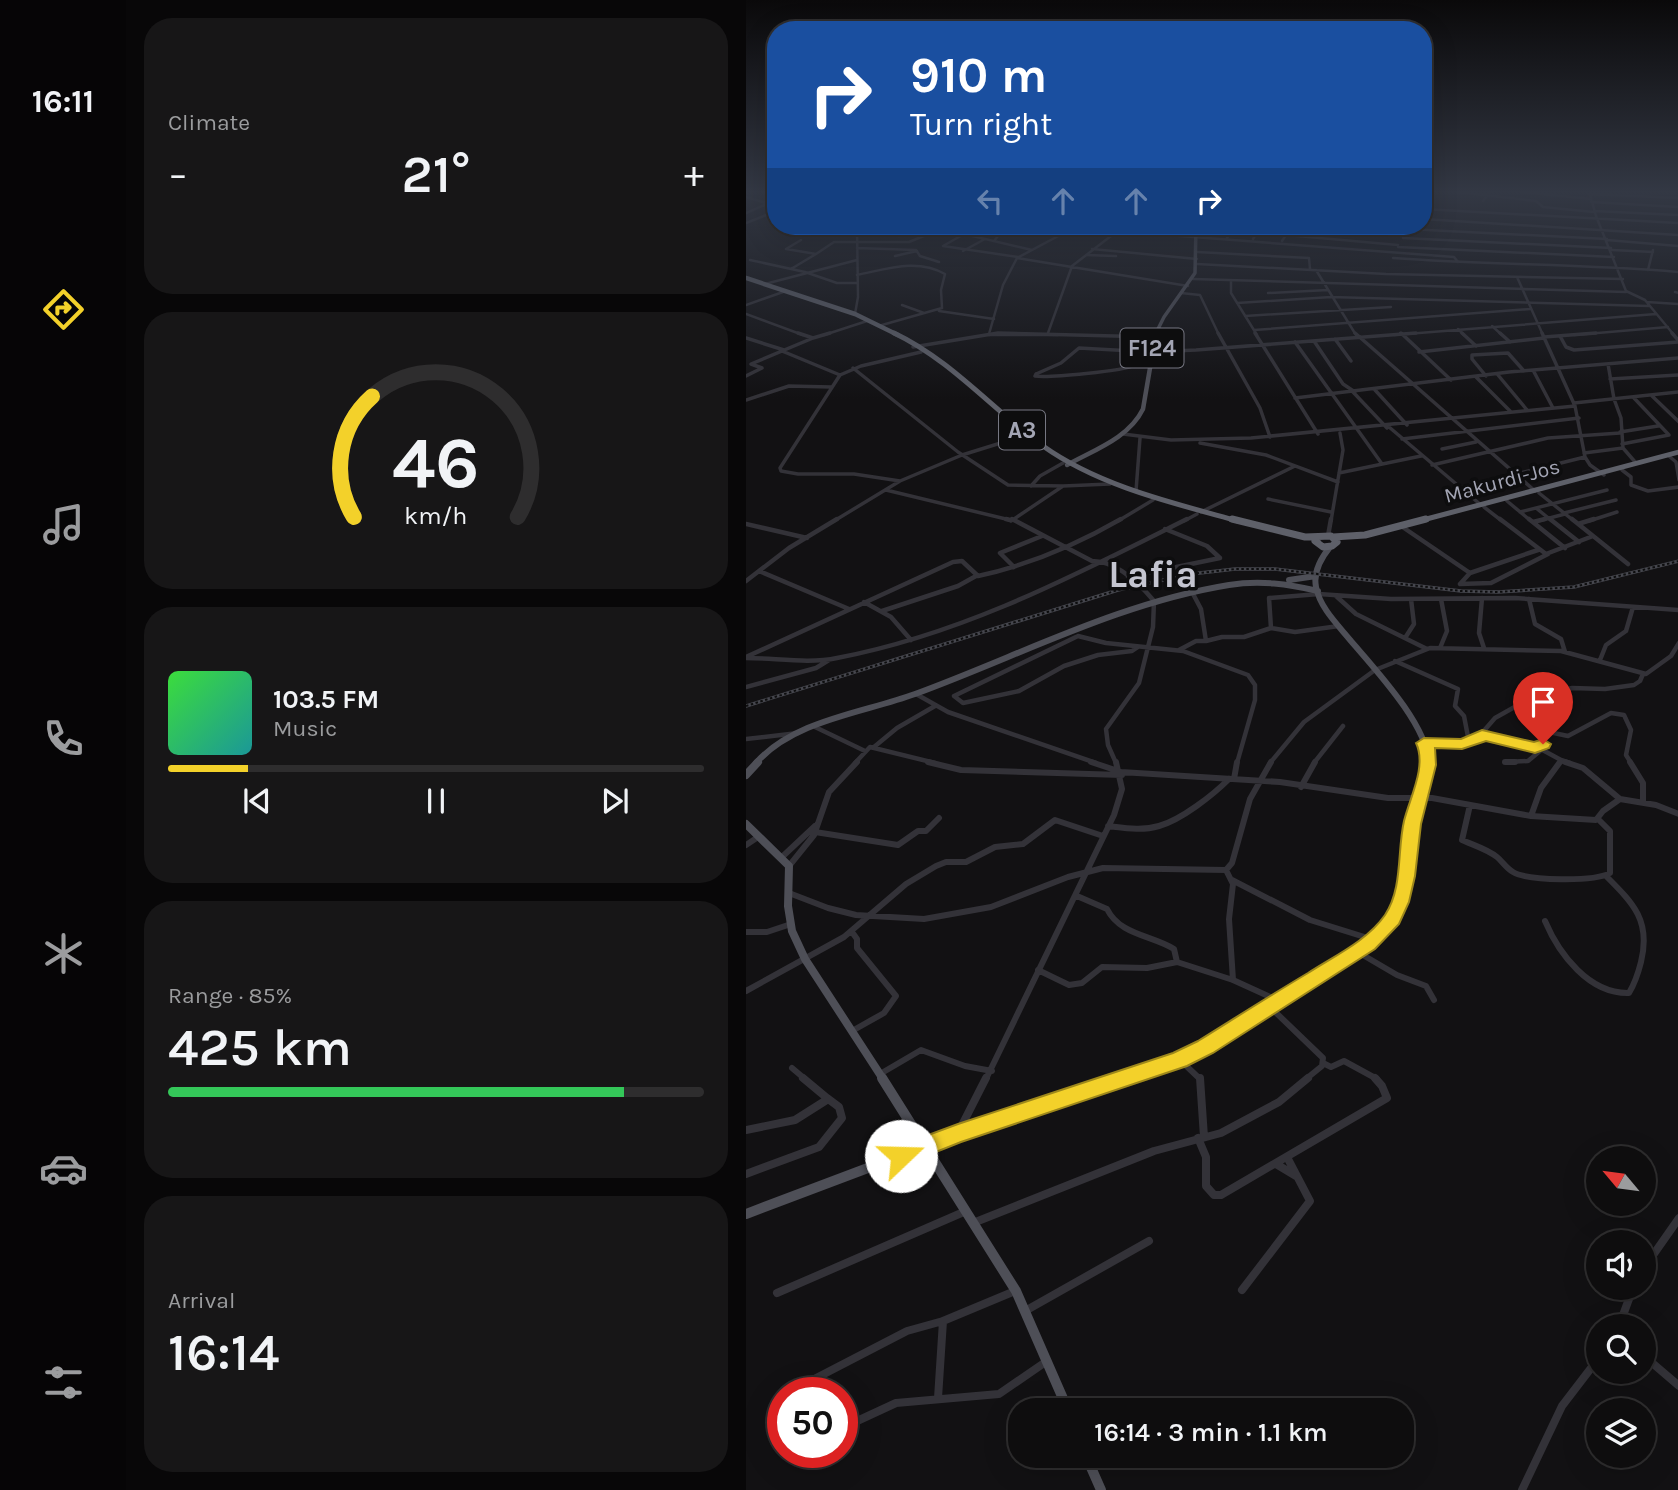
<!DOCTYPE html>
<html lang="en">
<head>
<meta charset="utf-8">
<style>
  body { margin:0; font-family:Karla,sans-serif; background:#171617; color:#f1f3f6; height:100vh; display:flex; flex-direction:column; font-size:26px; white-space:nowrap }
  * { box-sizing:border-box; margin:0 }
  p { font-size:23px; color:#9b9c9e }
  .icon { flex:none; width:38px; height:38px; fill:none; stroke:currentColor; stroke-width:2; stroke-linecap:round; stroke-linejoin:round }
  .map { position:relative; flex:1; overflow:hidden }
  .side { display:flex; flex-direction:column; gap:18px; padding:18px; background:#080708; width:620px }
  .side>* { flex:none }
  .top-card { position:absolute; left:21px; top:21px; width:665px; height:214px; border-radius:28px; box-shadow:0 7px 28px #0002,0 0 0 2px #2e2d2e; background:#1a4fa0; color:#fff; overflow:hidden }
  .needle { width:46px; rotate:299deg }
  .fabs { position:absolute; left:840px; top:1146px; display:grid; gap:14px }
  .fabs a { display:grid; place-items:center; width:70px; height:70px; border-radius:50%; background:#0e0d0e; box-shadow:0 7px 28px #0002,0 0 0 2px #2e2d2e; font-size:35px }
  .speed { position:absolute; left:21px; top:1377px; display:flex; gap:14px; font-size:35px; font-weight:700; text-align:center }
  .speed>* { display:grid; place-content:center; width:91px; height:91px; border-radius:50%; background:#0e0d0e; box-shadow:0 7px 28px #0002,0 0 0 2px #2e2d2e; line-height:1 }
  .speed .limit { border:10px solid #d22; background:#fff; color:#111 }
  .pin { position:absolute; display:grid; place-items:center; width:60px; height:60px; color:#fff; margin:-72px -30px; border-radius:50% 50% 50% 0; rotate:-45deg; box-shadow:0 0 7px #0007 }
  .pin .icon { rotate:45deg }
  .me { position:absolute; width:77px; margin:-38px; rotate:69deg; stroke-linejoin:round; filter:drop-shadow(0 0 5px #0008) }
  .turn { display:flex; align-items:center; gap:24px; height:147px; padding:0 28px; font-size:32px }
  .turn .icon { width:91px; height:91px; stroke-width:2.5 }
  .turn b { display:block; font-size:49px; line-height:60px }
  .lanes { display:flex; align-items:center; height:66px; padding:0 28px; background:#0003; justify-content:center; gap:35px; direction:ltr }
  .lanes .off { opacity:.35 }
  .big { font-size:52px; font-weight:600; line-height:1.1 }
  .side .tile { flex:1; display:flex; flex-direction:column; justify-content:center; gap:10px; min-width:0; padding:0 24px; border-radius:28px; background:#171617 }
  .side .dial { align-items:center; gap:0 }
  .dial svg { height:182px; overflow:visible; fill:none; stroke:#2e2d2e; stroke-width:7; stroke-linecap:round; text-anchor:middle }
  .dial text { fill:#f1f3f6; stroke:none }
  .song { display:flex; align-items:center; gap:21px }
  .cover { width:84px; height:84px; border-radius:10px; background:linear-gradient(135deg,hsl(120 70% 55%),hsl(180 70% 35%)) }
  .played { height:7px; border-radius:4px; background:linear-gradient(90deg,#f3d12a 15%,#2e2d2e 15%) }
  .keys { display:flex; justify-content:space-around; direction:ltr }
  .heat { display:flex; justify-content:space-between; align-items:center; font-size:38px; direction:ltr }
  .charge { height:10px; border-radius:5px; background:linear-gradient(90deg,#34c759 85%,#2e2d2e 0) }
  .trip { position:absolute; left:262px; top:1398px; width:406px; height:70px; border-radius:28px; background:#0e0d0e; box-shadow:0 7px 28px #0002,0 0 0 2px #2e2d2e; font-weight:600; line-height:70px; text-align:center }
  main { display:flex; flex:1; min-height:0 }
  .menu { display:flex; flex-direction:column; width:126px; justify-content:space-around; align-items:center; background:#060506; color:#9b9c9e }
  .menu .icon { width:49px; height:49px }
  .menu .current { color:#f3d12a }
  .menu b { font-size:32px; color:#f1f3f6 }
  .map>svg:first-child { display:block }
</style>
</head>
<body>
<main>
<nav class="menu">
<b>16:11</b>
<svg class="icon current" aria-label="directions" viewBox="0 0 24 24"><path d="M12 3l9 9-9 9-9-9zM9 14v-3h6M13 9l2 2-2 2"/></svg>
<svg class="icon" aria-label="music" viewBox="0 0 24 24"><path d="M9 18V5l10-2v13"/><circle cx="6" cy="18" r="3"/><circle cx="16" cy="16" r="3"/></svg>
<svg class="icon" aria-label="phone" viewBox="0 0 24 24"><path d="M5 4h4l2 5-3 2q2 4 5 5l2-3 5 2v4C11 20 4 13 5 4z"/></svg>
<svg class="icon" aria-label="climate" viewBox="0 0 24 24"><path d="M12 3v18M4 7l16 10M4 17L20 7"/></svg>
<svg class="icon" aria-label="car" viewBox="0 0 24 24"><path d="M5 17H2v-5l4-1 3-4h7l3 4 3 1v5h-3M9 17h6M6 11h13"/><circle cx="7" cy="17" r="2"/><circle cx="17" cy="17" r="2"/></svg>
<svg class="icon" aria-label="filters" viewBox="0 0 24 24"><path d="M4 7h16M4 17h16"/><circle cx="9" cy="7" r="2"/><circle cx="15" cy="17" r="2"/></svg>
</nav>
<section class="side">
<div class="tile"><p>Climate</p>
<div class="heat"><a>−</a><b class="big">21°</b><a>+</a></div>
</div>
<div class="tile dial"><svg viewBox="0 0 100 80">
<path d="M14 69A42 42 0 1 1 86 69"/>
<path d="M14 69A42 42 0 0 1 22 16" stroke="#f3d12a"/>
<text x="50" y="56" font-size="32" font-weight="700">46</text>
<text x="50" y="72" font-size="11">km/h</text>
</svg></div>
<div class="tile">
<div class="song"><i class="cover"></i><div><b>103.5 FM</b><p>Music</p></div></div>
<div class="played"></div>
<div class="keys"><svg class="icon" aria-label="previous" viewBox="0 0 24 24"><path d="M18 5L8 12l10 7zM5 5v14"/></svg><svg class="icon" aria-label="pause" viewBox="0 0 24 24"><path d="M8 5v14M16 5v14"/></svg><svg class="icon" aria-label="next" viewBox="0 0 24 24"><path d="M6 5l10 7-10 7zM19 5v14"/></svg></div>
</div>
<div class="tile"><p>Range · 85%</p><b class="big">425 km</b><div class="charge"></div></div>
<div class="tile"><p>Arrival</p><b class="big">16:14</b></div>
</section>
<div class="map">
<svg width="933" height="1490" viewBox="0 0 933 1490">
  <rect width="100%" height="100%" fill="#121113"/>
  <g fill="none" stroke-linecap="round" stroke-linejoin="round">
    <path stroke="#333238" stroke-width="2.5" d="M16,191L30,198
      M702,191L790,201L797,207L848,212
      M767,191L845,199
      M843,191L850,216L880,291L899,300L928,335
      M843,194L933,198
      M0,197L20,203
      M677,200L685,191
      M737,201L745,191
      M845,202L933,207
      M677,209L933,223
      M848,211L933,215
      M0,213L30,200
      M677,219L933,235
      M0,223L30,211
      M184,226L286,250
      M352,226L373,229
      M551,226L658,235
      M661,229L861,239
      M218,234L197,246L272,257
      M408,234L708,257L712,262
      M153,236L156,226
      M228,236L234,226
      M462,236L470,226
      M481,238L490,226
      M657,238L865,248
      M507,239L515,226
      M861,240L933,246
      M248,241L260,226
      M536,241L540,235L652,245
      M652,247L868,257
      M111,248L170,250L174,256L193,262
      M346,249L451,259
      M866,250L907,252
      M217,251L239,239
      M451,252L563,258L564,269
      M70,254L88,242H163L195,229
      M341,255L370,256
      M149,256L171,251
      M271,258L442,286
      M647,258C742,265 838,264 933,272
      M4,260L59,272L91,283H111
      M451,264L640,274L877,279
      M45,269L70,254L40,249L55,240
      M570,270L610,335
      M902,270L907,250
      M111,275C141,269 171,258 199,274L195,290L196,308
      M771,277L797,335
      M447,279L880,292
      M485,281V293L511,335
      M19,284L111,260
      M929,292L933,293
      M435,293L454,295L473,335
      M522,293L582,290
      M901,302L933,304
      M491,303L585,297L903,306
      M0,305L37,292
      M156,305L178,313
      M193,311L248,319
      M0,314L57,335
      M109,314L112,297L111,226
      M499,316L645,307
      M136,325L196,308
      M746,326L756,335
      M712,329L718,335
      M508,330L784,309
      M302,333L326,266L378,226
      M243,334L257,285L271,258L331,226
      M78,335L121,321
      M243,335H312
      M648,335L910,314
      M828,335L922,327"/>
    <path stroke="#333238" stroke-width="3.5" d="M52,333L67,338L84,333
      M472,333L514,408L524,437
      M509,333L572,434
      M609,333L789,491
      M655,333L705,380
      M716,333L730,346
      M754,333L764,342
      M796,333L829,406L839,457L844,465L858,475
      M926,333L933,341
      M814,336L820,347L828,350L933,342
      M798,337L850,333
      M0,338L38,350
      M589,339L605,361
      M568,341L597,384L609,392
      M549,342L636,464
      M167,347L252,333L408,337
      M36,351L94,375
      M673,352L798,338
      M862,364L868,399L875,418L877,448L890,463
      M107,368L212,452L262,485L317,486
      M787,370L807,408
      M290,374L315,363L333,348L405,352L450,350L670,333
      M290,374L289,376C303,378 378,371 389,365L388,359
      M752,375L781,410
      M0,376L16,368L5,364L67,338
      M740,376L726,359V355L762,353L778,371
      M730,377L764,411
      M864,379L933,375
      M629,390L661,425
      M607,392L641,428
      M905,395L933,422
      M549,398L763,372L933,358
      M0,400L43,386L85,387
      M828,403L933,392
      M643,427L735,505
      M874,432L912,426
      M377,434L425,440L505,438L829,406
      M656,439L833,418
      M454,443L520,455L592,482
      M876,444L923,435L888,398
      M696,449L730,442
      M838,453L877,448
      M924,457L930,462L933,480
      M686,465L802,438L874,433
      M876,470L885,477V485L902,491L933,487
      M593,473L675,456
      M154,481L108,474H52L35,471L34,468L94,375L115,366L175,352
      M285,486L294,476L317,463
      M714,488L839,457
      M140,490L264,520
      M390,491L394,438
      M793,493L828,521
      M522,499L585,512
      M761,501L785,521
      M738,507L756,521
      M790,508L806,521
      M455,512L549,466
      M774,512L861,490
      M818,513L870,500
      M88,521L154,481L216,455L277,436
      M265,521L317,486L364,484
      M372,521L407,500
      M438,521L451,514
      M585,521L597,450L594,433
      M792,521L819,514
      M843,521L871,512"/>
    <path stroke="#333238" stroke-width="4.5" d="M260,519L264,520
      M266,519L346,561C370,561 393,583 408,601L407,627L393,683L360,729L362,745L370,763
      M754,519L800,554L847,536
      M783,519L819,548
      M804,519L833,542
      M826,519L882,564
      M787,522L799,519
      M0,524L61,538
      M832,524L848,519
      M658,528L724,573
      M582,536L585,519
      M792,550L724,573L714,584L745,583L802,554
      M268,567L254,553L296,536
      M13,571L103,609
      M382,577L474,558L461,546L419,529
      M0,581L43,548L91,519
      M590,596L610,614L681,649
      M736,598L733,633L738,648
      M783,599L789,624L815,639L819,652
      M118,602L145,617L165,640
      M136,611L212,586L230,576
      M525,628L523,598L573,594L645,599L769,598L933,610
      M332,636L208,696L217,703L273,691L318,666L352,655L386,651L392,647
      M332,636L360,643L437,651L502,675L509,685V700L491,763
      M659,638L668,624L665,599
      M460,641L476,637H498L525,628L549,632L593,626
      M694,648L701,631L695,599
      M433,650L450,641H460L455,609L446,592
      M0,657L207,562L216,561L232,576C283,565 330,545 375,519
      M0,658C29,658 63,664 91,658C217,634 327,576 441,519
      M854,660L860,645L880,631L887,607
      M649,661L712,689L709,706L718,716L723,742
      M0,687L70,668L83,660
      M170,694L202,712L350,763
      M69,727L119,751
      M803,732L822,736L865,713L878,715L885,730L880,755L885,763
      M736,735L788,747L795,746L816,703V690
      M0,739L52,733
      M678,743L716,744L729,741L749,718L781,700L826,688L859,689L888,685L894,681L897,674
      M128,747L151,728L189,706
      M791,747L815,760L813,763
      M815,760L824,763
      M759,762L782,761L794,751
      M109,763L124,747L189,763
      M524,763L558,722L629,670L684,648L815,651L900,674L925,656L933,643
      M568,763L597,726"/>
    <path stroke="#333238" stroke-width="6" d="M182,762L215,770L376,775
      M345,762L375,772L534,782L642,798H686L785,816L850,820L857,811L874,799L910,805L933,814
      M759,762H769
      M819,762L837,768L874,799
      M884,762L897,783V802
      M488,779L491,762
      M555,787L569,762
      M724,805L716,840C727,845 741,849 751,857C756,861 760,868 767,872C782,881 848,882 864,873V831L852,819
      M785,816L795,788L814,762
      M362,826C379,828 396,831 413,826C435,820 467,795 483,779
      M69,832L152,845L172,831H180L193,818
      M0,845L12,837
      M36,857L69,826
      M43,866L68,835L83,792L111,762
      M480,870L487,884L483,919L487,980
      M486,880L564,920L625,939
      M43,893L82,908L110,915L178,919L245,907L322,877L357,868L480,870L486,863L504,799L525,762
      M331,896L361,909C374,935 405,935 428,949L431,962
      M799,921C813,954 843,994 883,993C889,983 892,974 895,962C905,921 888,904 860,876
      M0,932H21L45,924
      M106,932L111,939V948L150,996L138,1013L106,1031
      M610,951L651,975L680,986L688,1000
      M292,970L323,985L336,983L356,967L401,968L431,962L487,980L531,1000
      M0,991L98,937L160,884L190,866L200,862H220L249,847L277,844L309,820L357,836
      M523,1006L577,1058L576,1066L560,1079
      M433,1059L454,1079
      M577,1063L585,1067L598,1061L631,1079
      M46,1068L59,1079
      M134,1074L175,1050L219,1066L246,1071
      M240,1079L368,815L376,789L370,762"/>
    <path stroke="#333238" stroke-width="8" d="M454,1078L458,1137
      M0,1130L49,1120L79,1101L81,1098L57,1078
      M213,1131L240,1078
      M452,1138L460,1157V1186L468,1195H475L641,1098L636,1086L629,1078
      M530,1164L550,1176
      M0,1174L73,1147L96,1118L93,1107L81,1098
      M227,1223L408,1151L475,1133L533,1102L562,1078
      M898,1268L933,1218
      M496,1290L564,1201L541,1157
      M31,1293L220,1211
      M279,1311L403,1241
      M873,1326L887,1288
      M898,1356L933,1386
      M49,1389L161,1331L197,1321L269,1291
      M192,1398L197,1321
      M96,1428L150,1403L253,1394L301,1361
      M776,1490L816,1406L852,1359"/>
    <path stroke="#4e4f57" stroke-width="3.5" d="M409,335L418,317L449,273L450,226"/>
    <path stroke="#4e4f57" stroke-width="4.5" d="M321,465C348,450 383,438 397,409L410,333"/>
    <path stroke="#4e4f57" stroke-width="6" d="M584,547C575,558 567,572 570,587C574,608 592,625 605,641C628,668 684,728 682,763
      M543,580L570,576
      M10,763C48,720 117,713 169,694C273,656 372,603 483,585C514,580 542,584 572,591"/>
    <path stroke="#4e4f57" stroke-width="8" d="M0,775L12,762
      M0,824L43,866L42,906L46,931L59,959L137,1079
      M373,1079L459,1047L633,934C663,900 658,867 666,826C670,804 679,784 682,762"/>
    <path stroke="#4e4f57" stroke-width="10" d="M136,1078L270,1291L322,1410
      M0,1214L212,1134L378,1078
      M340,1456L355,1490"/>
    <path stroke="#5e6069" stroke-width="4.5" d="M0,278L109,314L152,335"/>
    <path stroke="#5e6069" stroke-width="5" d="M148,333C205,360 247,410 297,446C353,486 427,503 492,521
      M673,521L933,452"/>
    <path stroke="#5e6069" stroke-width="7" d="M486,519L559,537L585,536L591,542L586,546L577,547L569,541L573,537
      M587,537L619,535L680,519"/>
    <defs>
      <path id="rail" d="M0,706L372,590L445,574L489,569H529L715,591L752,592L828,587L933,561"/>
    </defs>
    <use href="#rail" stroke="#45464d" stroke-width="3.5"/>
    <use href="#rail" stroke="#0d0d0e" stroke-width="2" stroke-dasharray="2.5" stroke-linecap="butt"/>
  </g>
  <linearGradient id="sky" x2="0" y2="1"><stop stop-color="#0a090a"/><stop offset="0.48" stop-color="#333844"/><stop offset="1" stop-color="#333844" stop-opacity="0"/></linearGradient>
  <rect width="933" height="399" fill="url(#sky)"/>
  <path fill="#f3d12a" stroke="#9e881b" stroke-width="2" d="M736,730L788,742L797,739L805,744L803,748L789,753L740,741L716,749L689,748L690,765L675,824L669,876L663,902L653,924L629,949L467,1053L441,1066L215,1142L155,1166L147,1163L144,1156L147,1148L212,1124L427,1053L452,1041C489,1018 525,995 562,973C588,956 621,941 639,915C657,888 651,851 658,821C664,797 681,766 670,743L678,738L715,739Z"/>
  <g text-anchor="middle" stroke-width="7" stroke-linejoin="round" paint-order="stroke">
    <g font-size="21" fill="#a3a5b4" stroke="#0d0d0e">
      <text transform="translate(756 481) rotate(-15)" y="7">Makurdi-Jos</text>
    </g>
    <g fill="#0d0d0e" stroke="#767782" stroke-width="2">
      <rect x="374.5" y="328.5" width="63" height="39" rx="5"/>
      <rect x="253" y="410.5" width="46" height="39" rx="5"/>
    </g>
    <g font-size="23" font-weight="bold" fill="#a3a5b4">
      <text x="406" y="356">F124</text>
      <text x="276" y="438">A3</text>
    </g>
    <g font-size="38" font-weight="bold" fill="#c4c5d0" stroke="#0d0d0e">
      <text x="407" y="587">Lafia</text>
    </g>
  </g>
</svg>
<div class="fabs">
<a><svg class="needle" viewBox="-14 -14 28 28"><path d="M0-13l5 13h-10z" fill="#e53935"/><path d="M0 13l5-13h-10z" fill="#9b9c9e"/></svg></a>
<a><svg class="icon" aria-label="sound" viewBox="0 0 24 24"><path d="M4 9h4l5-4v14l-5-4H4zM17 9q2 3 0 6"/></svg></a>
<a><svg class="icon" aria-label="search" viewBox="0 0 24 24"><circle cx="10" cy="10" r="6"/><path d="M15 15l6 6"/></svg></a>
<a><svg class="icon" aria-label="layers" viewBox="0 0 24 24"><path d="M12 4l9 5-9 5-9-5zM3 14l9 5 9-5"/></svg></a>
</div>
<div class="speed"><div class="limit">50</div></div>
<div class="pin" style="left:797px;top:744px;background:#d93025"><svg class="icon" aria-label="arrive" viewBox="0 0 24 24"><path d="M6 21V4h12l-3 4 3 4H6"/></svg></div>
<svg class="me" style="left:155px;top:1156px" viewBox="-20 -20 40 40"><circle r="19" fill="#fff"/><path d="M0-13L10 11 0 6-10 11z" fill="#f3d12a"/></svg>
<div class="trip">16:14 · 3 min · 1.1 km</div>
<div class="top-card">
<div class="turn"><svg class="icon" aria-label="right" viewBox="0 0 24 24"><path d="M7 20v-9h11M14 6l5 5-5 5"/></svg><div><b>910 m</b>Turn right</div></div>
<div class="lanes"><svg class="icon off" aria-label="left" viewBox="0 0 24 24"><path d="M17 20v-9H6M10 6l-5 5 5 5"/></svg><svg class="icon off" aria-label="ahead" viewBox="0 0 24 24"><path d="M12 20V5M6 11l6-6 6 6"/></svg><svg class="icon off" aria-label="ahead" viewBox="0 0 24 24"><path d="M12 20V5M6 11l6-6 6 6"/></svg><svg class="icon" aria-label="right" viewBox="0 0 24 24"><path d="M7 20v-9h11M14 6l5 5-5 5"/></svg></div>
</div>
</div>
</main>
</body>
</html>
